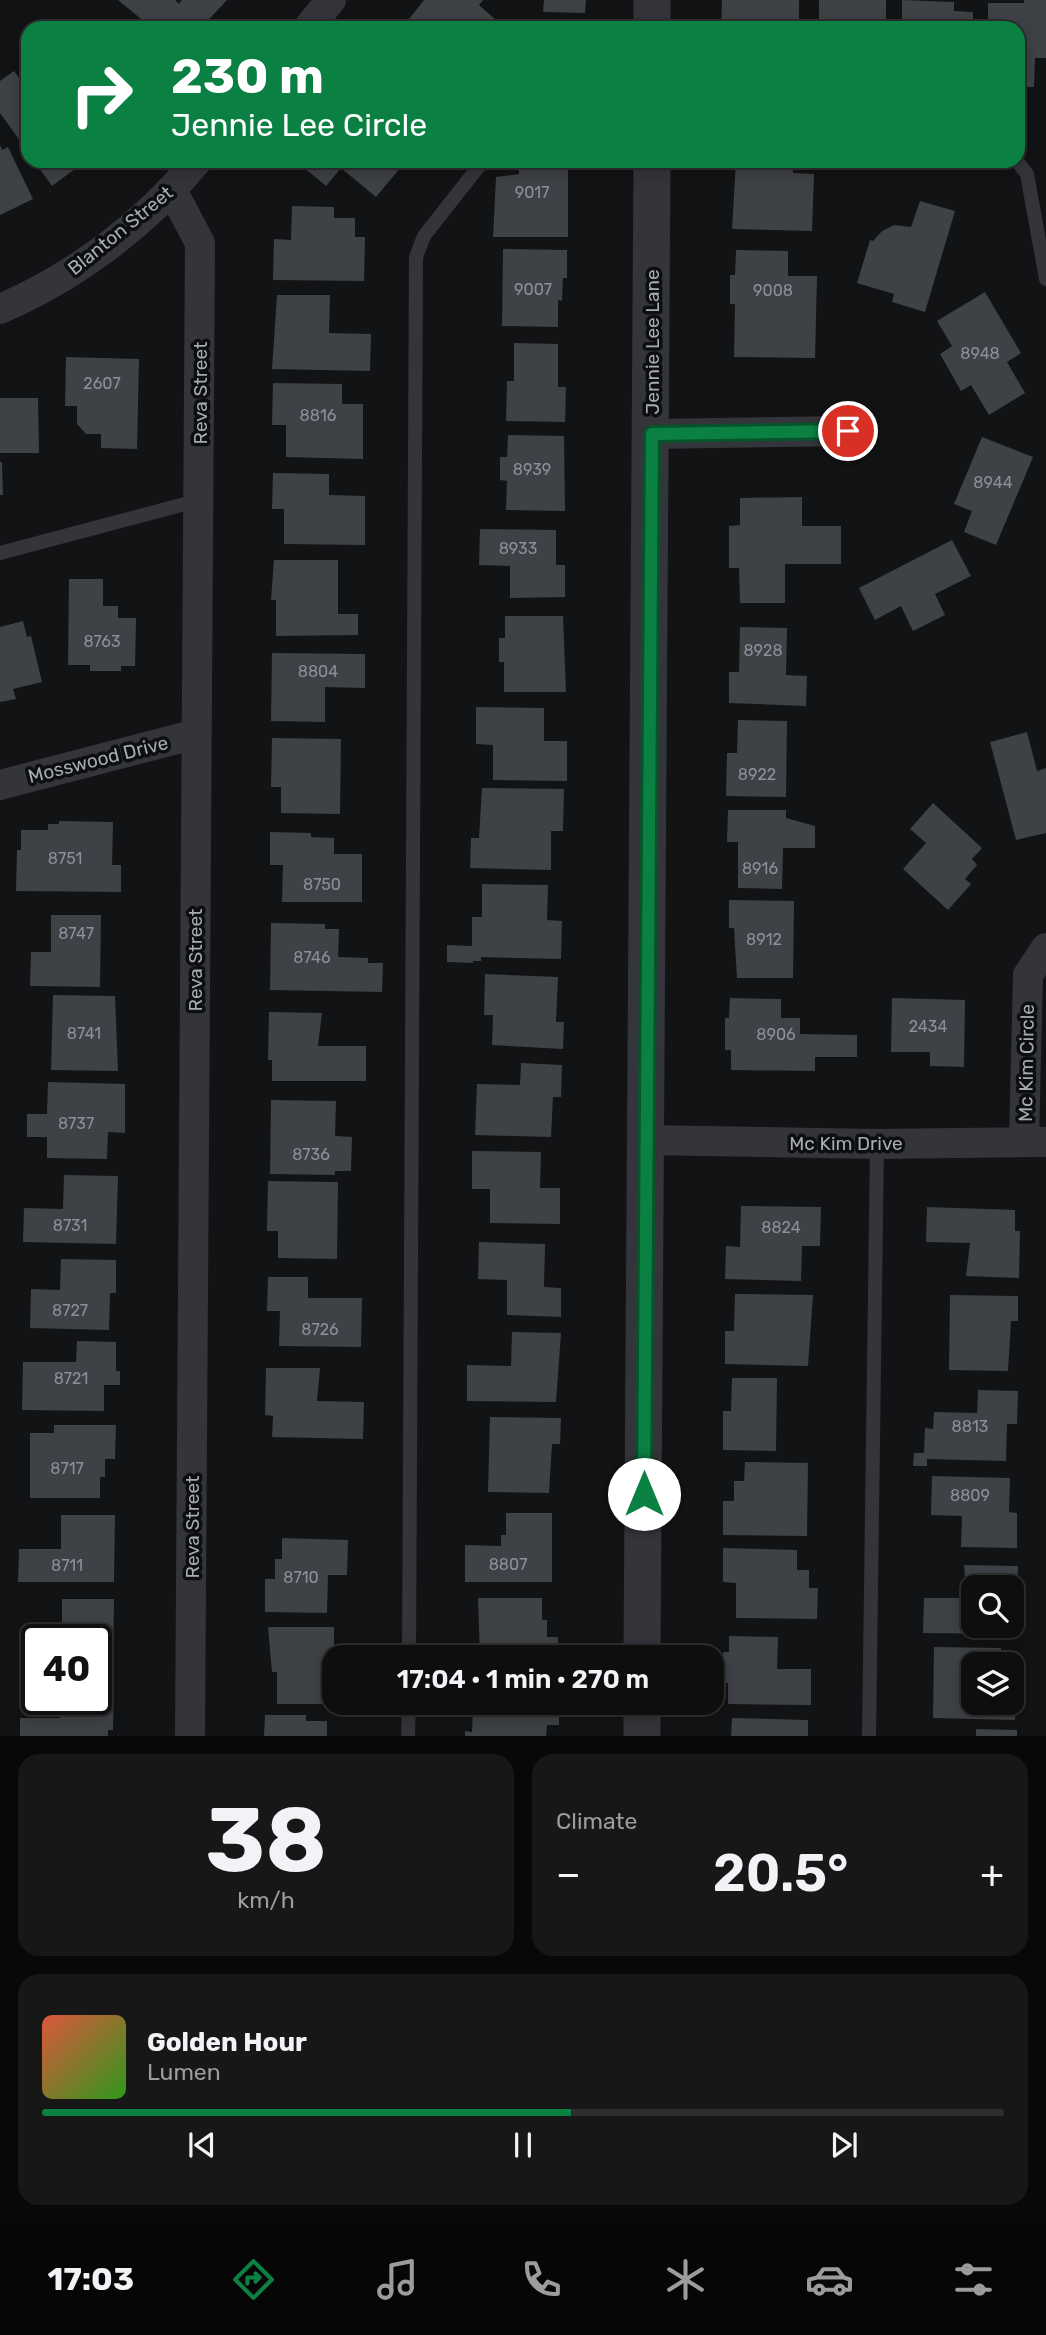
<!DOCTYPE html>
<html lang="en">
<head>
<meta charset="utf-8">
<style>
  body { margin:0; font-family:Rubik,sans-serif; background:#171718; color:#f1f3f6; height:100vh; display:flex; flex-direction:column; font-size:26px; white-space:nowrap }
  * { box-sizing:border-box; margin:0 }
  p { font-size:23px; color:#9b9c9e }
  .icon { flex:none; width:38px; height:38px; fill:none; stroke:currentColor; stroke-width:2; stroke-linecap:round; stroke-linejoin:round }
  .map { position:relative; height:1736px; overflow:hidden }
  .drawer { display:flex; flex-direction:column; gap:18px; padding:18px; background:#080808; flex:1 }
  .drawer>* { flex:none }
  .hud { position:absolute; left:21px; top:21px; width:1004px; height:147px; border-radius:21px; box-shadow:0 4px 18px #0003,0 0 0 2px #2e2e2f; background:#0b8043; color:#fff; overflow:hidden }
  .fabs { position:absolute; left:961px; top:1575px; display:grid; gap:14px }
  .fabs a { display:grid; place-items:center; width:63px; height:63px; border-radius:14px; background:#0e0e0f; box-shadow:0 4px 18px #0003,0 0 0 2px #2e2e2f; font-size:35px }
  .speed { position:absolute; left:21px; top:1624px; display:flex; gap:14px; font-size:35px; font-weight:700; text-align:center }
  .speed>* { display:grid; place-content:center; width:91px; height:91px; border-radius:50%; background:#0e0e0f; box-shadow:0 4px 18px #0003,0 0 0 2px #2e2e2f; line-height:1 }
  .speed .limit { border:4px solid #111; border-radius:10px; background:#fff; color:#111 }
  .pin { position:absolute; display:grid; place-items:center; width:60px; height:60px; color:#fff; margin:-30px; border:4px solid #fff; border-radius:50%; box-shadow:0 2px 7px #0007 }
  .me { position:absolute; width:77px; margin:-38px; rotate:0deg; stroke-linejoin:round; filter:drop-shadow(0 0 5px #0008) }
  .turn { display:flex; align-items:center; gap:24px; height:147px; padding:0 35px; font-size:32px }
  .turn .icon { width:91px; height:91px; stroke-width:2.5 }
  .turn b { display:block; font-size:49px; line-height:60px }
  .big { font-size:52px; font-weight:600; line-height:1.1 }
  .drawer .widget { flex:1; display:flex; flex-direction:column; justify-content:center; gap:10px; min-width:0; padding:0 24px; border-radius:21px; background:#171718 }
  .drawer .dial { align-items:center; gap:0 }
  .dial b { font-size:91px; line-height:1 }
  .song { display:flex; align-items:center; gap:21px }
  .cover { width:84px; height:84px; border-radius:10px; background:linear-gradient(135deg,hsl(10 70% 55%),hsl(110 70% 35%)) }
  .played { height:7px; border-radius:4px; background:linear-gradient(90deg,#0b8043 55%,#2e2e2f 55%) }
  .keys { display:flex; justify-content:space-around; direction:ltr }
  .heat { display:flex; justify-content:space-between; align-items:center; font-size:38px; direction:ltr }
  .drawer .tiles { flex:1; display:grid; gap:18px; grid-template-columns:1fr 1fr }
  .widget:last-child { grid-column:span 2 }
  .trip { position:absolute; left:322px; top:1645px; width:402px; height:70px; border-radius:21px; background:#0e0e0f; box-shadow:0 4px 18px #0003,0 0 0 2px #2e2e2f; font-weight:600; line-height:70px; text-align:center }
  .menu { display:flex; height:112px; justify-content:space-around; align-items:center; background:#060606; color:#9b9c9e }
  .menu .icon { width:49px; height:49px }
  .menu .current { color:#0b8043 }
  .menu b { font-size:32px; color:#f1f3f6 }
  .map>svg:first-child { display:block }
</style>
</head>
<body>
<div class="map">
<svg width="1046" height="1737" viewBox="0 0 1046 1737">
  <rect width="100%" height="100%" fill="#121314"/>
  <path fill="#3e4145" d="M118,0H175L179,4L182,0H227L201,28H152Z
    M424,0H483L479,5L496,20L489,28H420L409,19Z
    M544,0H586L585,13L543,12Z
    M722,0H799V28H721Z
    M819,0H886V28H819Z
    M902,0L954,2V11L973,12V28H902Z
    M1024,0H1046V58H1035L1034,87H1018V28H988V3H1024Z
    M14,71L28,90V152L0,113V81Z
    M0,145L2,150L8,147L33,199L0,215Z
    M34,161H86L52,186Z
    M296,161H406L376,197L341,168L326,186Z
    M519,161H568V237H493L496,177L519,174Z
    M736,161H793V173L814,174L812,231L732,229Z
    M920,201L955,211L925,312L892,302L894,294L857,283L870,240L873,241L882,231L894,225L911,227Z
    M292,206L334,207V218H355V237H365L364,281L273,280L274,239L291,240Z
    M503,249L567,250V278H563L562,301L558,300V327L502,326Z
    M736,250L788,251V276H817L815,358L734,357L735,304H730V275H735Z
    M985,292L1021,353L1007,362L1025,393L989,415L971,385L961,391L940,354L952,346L937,321Z
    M277,295H330L329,333L371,334L370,371L272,369Z
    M514,343L558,344V387H566L565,422L506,421L507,381H514Z
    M66,357L139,359L137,449L101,448V434H86L77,424V406H65Z
    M273,383L342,384V404H363V459L286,457V425H272Z
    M0,398H38L39,453H0Z
    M508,435L564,436L565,511L506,510L507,481L500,480V457H507Z
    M982,437L1033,457L996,545L964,532L972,511L954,504Z
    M0,462H2L3,495H0Z
    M273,473L329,474V495L365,496V545L284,544V509H272Z
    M802,497V526H841V564H785V603H740L739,568H729V526L740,525V498Z
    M480,529L556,530V565H565V597L510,598V566L479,565Z
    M952,540L971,576L935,594L945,615L913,631L901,606L875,620L859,588Z
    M274,560H338V614H358V635L276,636V600H271Z
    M69,579H103V606H118V618H136L135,666H121V671H90V665H68Z
    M505,616H563L566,692H504V662H499V638H505Z
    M23,621L27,637L31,636L42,682L13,689L16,699L0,702V627Z
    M740,627L787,628L786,675L807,676L806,706L729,703V672H739Z
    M272,653L365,654V688L325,687V722L271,721Z
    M476,707L544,708V741H567V781L493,780V745L476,744Z
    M738,720L787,721L786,797L726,796L727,753H737Z
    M1027,732L1037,771L1046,768V833L1016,840L990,742Z
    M272,738L341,739L340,814L281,813V787H271Z
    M482,788L564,789L563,831H551V870L470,868L471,838H479Z
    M933,803L982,848L972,859L977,865L965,879L971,884L948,910L903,869L926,843L910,829Z
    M728,810H786V818L815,826V848H783L782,889L738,888V842H727Z
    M59,821L113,822L112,865H121V892L16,891L17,850H21V830H48V824H59Z
    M270,832L311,833V837L334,838V854H362V902H282L283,865H270Z
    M482,884L548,885L547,920L562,921L561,959L481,957V961H473V963L447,962V945L472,946V917H482Z
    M729,900L794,901L793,978H737L734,928H729Z
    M51,915H101L100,987L30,986L31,952H51Z
    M271,923L325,924V929H339L338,957L368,958V963H383L382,992L270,990Z
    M485,974L558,977L556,1022H564L563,1049L492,1045L493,1015H484Z
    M53,995L115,996L118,1071L51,1070Z
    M730,998L781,999V1018H800V1034L857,1035V1057H815V1071L731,1070V1050H725V1018H729Z
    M892,998L965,1000L964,1067L930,1066V1052H891Z
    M269,1012L322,1013L318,1046H366V1081H272V1060H268Z
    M521,1063L562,1065L561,1097H553L551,1137L475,1135L477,1084L520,1085Z
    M48,1082L125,1084V1133L108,1132L107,1159L47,1158V1137H27V1114H47Z
    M271,1100L336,1101L335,1136L352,1137L351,1171H335V1175L270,1174Z
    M472,1151L541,1152L540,1188H560V1224L490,1223V1189H472Z
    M64,1175L118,1176L116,1244L23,1242L24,1208L63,1209Z
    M268,1181L338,1182L337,1259L278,1258V1231H267Z
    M741,1206L821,1207L820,1246H802L801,1281L725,1279L726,1246L740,1247Z
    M927,1207L1015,1210V1231H1020L1019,1278L966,1276L970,1243L926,1242Z
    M479,1242L545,1244L544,1287L561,1288V1317L507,1315V1280L478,1279Z
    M61,1259L116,1260V1293H110L109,1330L30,1328L31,1289L60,1290Z
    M268,1277H308V1298H362L361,1347L279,1346L280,1311H267Z
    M735,1294L813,1295L808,1366L725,1364V1331H734Z
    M950,1295L1018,1296V1321H1011L1008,1371L949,1370Z
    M512,1332L561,1333L556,1402L467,1401V1365L511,1366Z
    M77,1341L116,1342V1371H120V1385H104V1411L22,1410L23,1362H76Z
    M266,1368H320L317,1401L364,1402L363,1439L272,1437L273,1416L265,1415Z
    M732,1378H777L776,1451L723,1450V1411H731Z
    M978,1390L1018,1391L1017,1424H1007L1006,1461L927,1459V1466H913L914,1453H924L925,1428L933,1429L934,1412L977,1413Z
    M490,1417L561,1418L560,1444H552L549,1493L488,1492Z
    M54,1425H116L115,1459H105V1477H100V1498H30V1433H54Z
    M745,1462L808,1463L807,1536L723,1535V1501H734V1481H744Z
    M932,1476L1010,1478L1009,1512L1017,1513V1548L961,1547L962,1516L931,1515Z
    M506,1513H552V1582H465V1545L501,1546V1535H506Z
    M61,1515H115L114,1582H18L19,1549H61Z
    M282,1538L348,1540L347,1575H328L327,1613L265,1612V1579H275V1559H282Z
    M723,1548L797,1550V1570H809V1588H818L817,1619L736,1618V1583L723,1582Z
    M964,1565L1018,1566L1017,1612H1012V1587H973V1626H1012V1634L923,1633L924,1598H967Z
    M478,1598H542V1620H547V1637H558V1657H480Z
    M62,1599H114L113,1667H96V1640H37V1666H22L23,1631H62Z
    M268,1627H334V1704H277V1672H272Z
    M729,1636L778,1637L777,1669H811V1705L728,1704V1683H723V1652H729Z
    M934,1647L1001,1648V1664H973V1703H1012V1687H1015V1720L933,1718Z
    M96,1684H114L113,1730H108V1737H20V1718H60V1699H96Z
    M494,1703H559V1725H547L546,1737H465V1731L472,1732L473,1711L494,1712Z
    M265,1715H306V1721H327V1737H264Z
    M732,1718L808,1720V1737H731Z
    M976,1729L1017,1730V1737H976Z"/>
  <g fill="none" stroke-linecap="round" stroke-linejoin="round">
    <path stroke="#33353a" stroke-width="14" d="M1017,161L1027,174L1046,279
      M0,553L200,500
      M409,1657L416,257L424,236L483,161
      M408,1737L409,1703
      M869,1737L877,1144"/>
    <path stroke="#33353a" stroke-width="30" d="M308,28L331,0
      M172,190L200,243L190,1737
      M0,309C75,277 145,224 197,161
      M652,434L848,431
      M0,785L196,734
      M646,1140L877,1144L1046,1142
      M1024,1141L1028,975L1046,948"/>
    <path stroke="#33353a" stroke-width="37" d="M652,28V0
      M642,1657L652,161
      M642,1737V1703"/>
  </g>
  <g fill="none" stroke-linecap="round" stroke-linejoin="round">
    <defs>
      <path id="route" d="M644,1494L652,434L848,431"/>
    </defs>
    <use href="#route" stroke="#07532c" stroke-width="18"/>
    <use href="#route" stroke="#0b8043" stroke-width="12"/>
  </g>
  <g text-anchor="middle" stroke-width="7" stroke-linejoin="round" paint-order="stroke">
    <g font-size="16" fill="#8a919a">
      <text x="532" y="198">9017</text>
      <text x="533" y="295">9007</text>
      <text x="773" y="296">9008</text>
      <text x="980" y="359">8948</text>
      <text x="102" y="389">2607</text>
      <text x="318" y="421">8816</text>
      <text x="532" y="475">8939</text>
      <text x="993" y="488">8944</text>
      <text x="518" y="554">8933</text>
      <text x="102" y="647">8763</text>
      <text x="763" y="656">8928</text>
      <text x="318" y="677">8804</text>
      <text x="757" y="780">8922</text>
      <text x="65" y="864">8751</text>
      <text x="760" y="874">8916</text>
      <text x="322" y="890">8750</text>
      <text x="76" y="939">8747</text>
      <text x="764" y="945">8912</text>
      <text x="312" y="963">8746</text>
      <text x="928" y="1032">2434</text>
      <text x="84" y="1039">8741</text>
      <text x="776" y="1040">8906</text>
      <text x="76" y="1129">8737</text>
      <text x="311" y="1160">8736</text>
      <text x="70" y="1231">8731</text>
      <text x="781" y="1233">8824</text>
      <text x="70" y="1316">8727</text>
      <text x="320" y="1335">8726</text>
      <text x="71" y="1384">8721</text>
      <text x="970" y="1432">8813</text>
      <text x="67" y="1474">8717</text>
      <text x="970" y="1501">8809</text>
      <text x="508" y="1570">8807</text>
      <text x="67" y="1571">8711</text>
      <text x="301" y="1583">8710</text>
    </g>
    <g font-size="19" fill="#a3acb6" stroke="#0e0e0f">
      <text transform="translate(120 230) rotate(-39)" y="7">Blanton Street</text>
      <text transform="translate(652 342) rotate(-90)" y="7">Jennie Lee Lane</text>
      <text transform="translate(200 393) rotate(-90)" y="7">Reva Street</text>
      <text transform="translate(98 759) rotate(-14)" y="7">Mosswood Drive</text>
      <text transform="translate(195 960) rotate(-90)" y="7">Reva Street</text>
      <text transform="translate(1026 1063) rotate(-89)" y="7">Mc Kim Circle</text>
      <text x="846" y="1150">Mc Kim Drive</text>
      <text transform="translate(192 1527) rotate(-90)" y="7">Reva Street</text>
    </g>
  </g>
</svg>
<div class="fabs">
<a><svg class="icon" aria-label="search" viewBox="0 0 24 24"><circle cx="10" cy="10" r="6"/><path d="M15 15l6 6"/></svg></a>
<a><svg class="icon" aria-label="layers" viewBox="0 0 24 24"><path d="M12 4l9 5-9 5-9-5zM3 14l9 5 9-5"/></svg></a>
</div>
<div class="speed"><div class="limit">40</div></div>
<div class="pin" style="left:848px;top:431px;background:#d93025"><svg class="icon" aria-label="arrive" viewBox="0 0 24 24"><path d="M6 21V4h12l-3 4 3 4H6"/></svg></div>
<svg class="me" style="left:644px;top:1494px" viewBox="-20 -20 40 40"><circle r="19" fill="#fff"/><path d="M0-13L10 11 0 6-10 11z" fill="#0b8043"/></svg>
<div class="trip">17:04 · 1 min · 270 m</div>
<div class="hud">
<div class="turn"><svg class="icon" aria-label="right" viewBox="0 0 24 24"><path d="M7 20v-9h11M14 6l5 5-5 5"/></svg><div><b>230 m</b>Jennie Lee Circle</div></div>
</div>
</div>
<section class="drawer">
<div class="tiles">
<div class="widget dial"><b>38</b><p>km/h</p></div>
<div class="widget"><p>Climate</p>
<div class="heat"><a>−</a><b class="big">20.5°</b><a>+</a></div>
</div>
<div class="widget">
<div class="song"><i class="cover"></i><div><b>Golden Hour</b><p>Lumen</p></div></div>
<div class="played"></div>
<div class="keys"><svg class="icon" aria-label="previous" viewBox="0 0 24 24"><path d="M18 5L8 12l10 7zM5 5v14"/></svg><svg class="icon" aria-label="pause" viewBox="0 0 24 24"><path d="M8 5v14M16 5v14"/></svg><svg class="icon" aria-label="next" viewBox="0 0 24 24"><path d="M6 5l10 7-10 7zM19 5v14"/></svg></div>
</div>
</div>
</section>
<nav class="menu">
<b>17:03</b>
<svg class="icon current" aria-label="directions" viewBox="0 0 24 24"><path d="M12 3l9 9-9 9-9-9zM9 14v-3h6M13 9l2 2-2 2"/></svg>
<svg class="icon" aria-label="music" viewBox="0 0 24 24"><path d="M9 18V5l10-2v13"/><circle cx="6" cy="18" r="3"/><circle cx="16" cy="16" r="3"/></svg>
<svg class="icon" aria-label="phone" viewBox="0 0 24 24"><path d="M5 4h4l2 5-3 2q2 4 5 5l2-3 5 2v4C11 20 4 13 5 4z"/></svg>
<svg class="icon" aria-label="climate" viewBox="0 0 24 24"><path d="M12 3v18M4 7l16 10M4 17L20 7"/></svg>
<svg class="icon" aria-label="car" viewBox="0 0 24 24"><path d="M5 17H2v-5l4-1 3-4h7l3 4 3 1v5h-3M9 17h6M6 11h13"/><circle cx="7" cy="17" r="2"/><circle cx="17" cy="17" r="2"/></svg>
<svg class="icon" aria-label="filters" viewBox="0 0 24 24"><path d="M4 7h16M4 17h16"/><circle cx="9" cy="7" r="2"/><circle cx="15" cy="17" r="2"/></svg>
</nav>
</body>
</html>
